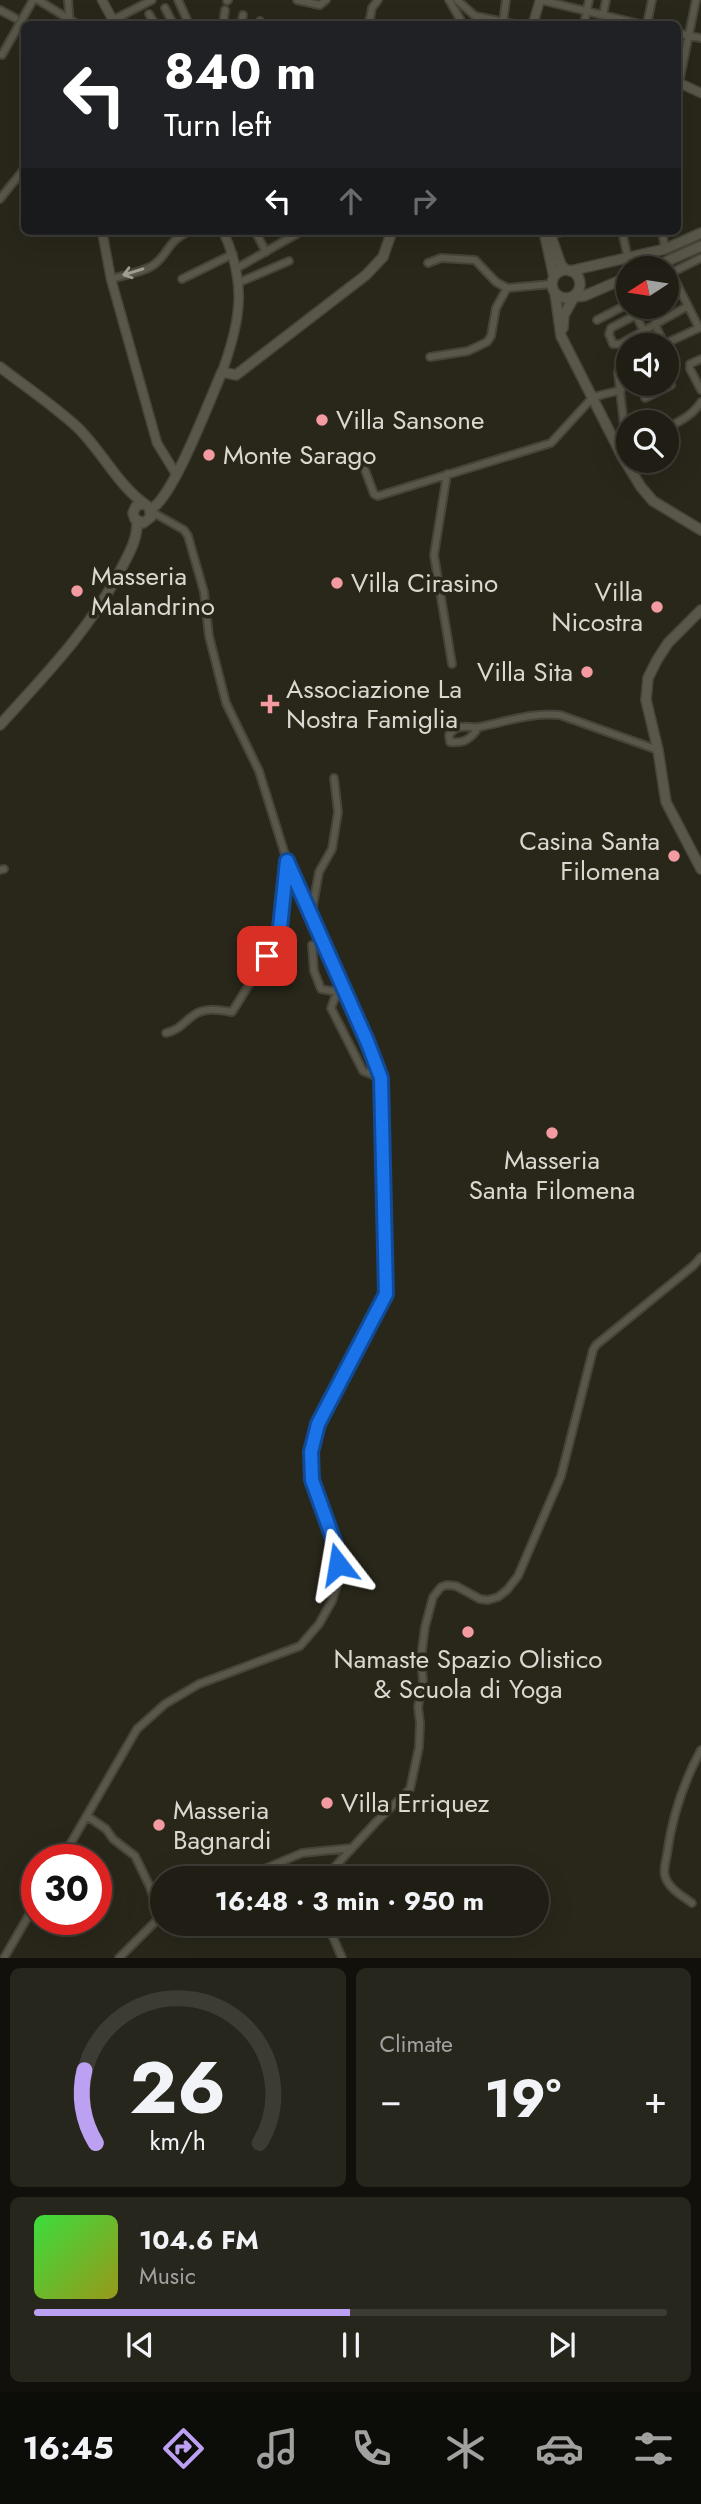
<!DOCTYPE html>
<html lang="en">
<head>
<meta charset="utf-8">
<style>
  body { margin:0; font-family:Jost,sans-serif; background:#27261d; color:#f1f3f6; height:100vh; display:flex; flex-direction:column; font-size:26px; white-space:nowrap }
  * { box-sizing:border-box; margin:0 }
  p { font-size:23px; color:#a1a2a0 }
  .icon { flex:none; width:38px; height:38px; fill:none; stroke:currentColor; stroke-width:2; stroke-linecap:round; stroke-linejoin:round }
  .map { position:relative; height:1958px; overflow:hidden }
  .drawer { display:flex; flex-direction:column; gap:10px; padding:10px; background:#11100b; flex:1 }
  .drawer>* { flex:none }
  .top-card { position:absolute; left:21px; top:21px; width:660px; height:214px; border-radius:10px; box-shadow:0 7px 28px #0002,0 0 0 2px #3c3b34; background:#202124; color:#fff; overflow:hidden }
  .needle { width:46px; rotate:258deg }
  .buttons { position:absolute; left:616px; top:256px; display:grid; gap:14px }
  .buttons a { display:grid; place-items:center; width:63px; height:63px; border-radius:50%; background:#1f1d14; box-shadow:0 7px 28px #0002,0 0 0 2px #3c3b34; font-size:35px }
  .speed { position:absolute; left:21px; top:1844px; display:flex; gap:14px; font-size:35px; font-weight:700; text-align:center }
  .speed>* { display:grid; place-content:center; width:91px; height:91px; border-radius:50%; background:#1f1d14; box-shadow:0 7px 28px #0002,0 0 0 2px #3c3b34; line-height:1 }
  .speed .limit { border:10px solid #d22; background:#fff; color:#111 }
  .pin { position:absolute; display:grid; place-items:center; width:60px; height:60px; color:#fff; margin:-30px; border-radius:14px; box-shadow:0 4px 10px #0006 }
  .me { position:absolute; width:77px; margin:-38px; rotate:346deg; stroke-linejoin:round; filter:drop-shadow(0 0 5px #0008) }
  .turn { display:flex; align-items:center; gap:24px; height:147px; padding:0 28px; font-size:32px }
  .turn .icon { width:91px; height:91px; stroke-width:2.5 }
  .turn b { display:block; font-size:49px; line-height:60px }
  .lanes { display:flex; align-items:center; height:66px; padding:0 28px; background:#0003; justify-content:center; gap:35px; direction:ltr }
  .lanes .off { opacity:.35 }
  .big { font-size:52px; font-weight:700; line-height:1.1 }
  .drawer .widget { flex:1; display:flex; flex-direction:column; justify-content:center; gap:10px; min-width:0; padding:0 24px; border-radius:10px; background:#27261d }
  .drawer .dial { align-items:center; gap:0 }
  .dial svg { height:182px; overflow:visible; fill:none; stroke:#3c3b34; stroke-width:7; stroke-linecap:round; text-anchor:middle }
  .dial text { fill:#f1f3f6; stroke:none }
  .song { display:flex; align-items:center; gap:21px }
  .cover { width:84px; height:84px; border-radius:10px; background:linear-gradient(135deg,hsl(120 70% 55%),hsl(60 70% 35%)) }
  .played { height:7px; border-radius:4px; background:linear-gradient(90deg,#bca0f2 50%,#3c3b34 50%) }
  .keys { display:flex; justify-content:space-around; direction:ltr }
  .heat { display:flex; justify-content:space-between; align-items:center; font-size:38px; direction:ltr }
  .drawer .tiles { flex:1; display:grid; gap:10px; grid-template-columns:1fr 1fr }
  .widget:last-child { grid-column:span 2 }
  .trip { position:absolute; left:150px; top:1866px; width:399px; height:70px; border-radius:35px; background:#1f1d14; box-shadow:0 7px 28px #0002,0 0 0 2px #3c3b34; font-weight:700; line-height:70px; text-align:center }
  .menu { display:flex; height:112px; justify-content:space-around; align-items:center; background:#0c0c08; color:#a1a2a0 }
  .menu .icon { width:49px; height:49px }
  .menu .on { color:#bca0f2 }
  .menu b { font-size:32px; color:#f1f3f6 }
  .map>svg:first-child { display:block }
</style>
</head>
<body>
<div class="map">
<svg width="701" height="1958" viewBox="0 0 701 1958">
  <rect width="100%" height="100%" fill="#29271a"/>
  <g fill="none" stroke-linecap="round" stroke-linejoin="round">
    <defs>
      <path id="minor" d="M38,0L77,24
        M68,0L70,24
        M178,0L189,24
        M297,0L320,5L326,0
        M449,0L463,24
        M457,0L475,16L514,24
        M540,0L640,24
        M227,1L228,0
        M165,8L173,24
        M0,10L15,18
        M149,14L155,24
        M603,15L606,0
        M113,20L152,0
        M503,22L506,0
        M223,24L225,10
        M241,24L243,15
        M259,24L260,21
        M369,24L372,8L378,0
        M476,24L490,20
        M584,24L589,0
        M647,24L652,0
        M677,33L701,38
        M0,54L2,55L33,0
        M679,83L696,0
        M0,199L24,169
        M255,231L266,252
        M622,231L630,268
        M662,231L665,249
        M547,235L567,231
        M428,263L441,258L475,260L496,282L507,288
        M237,268L302,231
        M667,275L701,258
        M111,279C124,275 146,272 156,263C171,250 166,243 189,231
        M182,279L233,254
        M619,281L628,301
        M240,282L289,261
        M507,288L552,284
        M667,299L675,282
        M631,306L651,345
        M663,306L655,324L664,344
        M636,315L611,328L609,334L613,344H620L688,306
        M597,320L628,304
        M662,345L699,328L666,262
        M430,357L468,351L487,342L491,336L496,308L507,288
        M701,359L690,364V369L701,390
        M645,398L671,385L667,377
        M667,428C680,421 693,415 701,402
        M626,443L618,373L621,361L628,358
        M362,462L374,494L378,496L551,443L593,397L621,390
        M447,474L434,555L452,664
        M475,728L476,731C468,741 463,743 450,742L449,735C452,731 452,730 457,728C464,725 471,728 479,727C506,722 531,712 560,715L658,750
        M0,870L4,869
        M312,911L319,872L332,849L338,812L334,778
        M312,945L314,971L321,989L337,992L331,1008L363,1071L381,1078
        M166,1033C181,1029 182,1023 194,1015C205,1007 220,1010 232,1012L279,937L287,862
        M87,1816L106,1829L113,1839L135,1856L150,1887L160,1917
        M61,1860L137,1729L165,1704L199,1684L300,1646L319,1624L332,1601L339,1578L338,1564L335,1544L312,1480L311,1452L318,1424L386,1294L381,1078L367,1041L287,861L259,771L226,703L209,636L204,592L188,536L184,530L152,512
        M200,1878L202,1876L219,1878
        M243,1878L302,1853L352,1848
        M328,1878L331,1871L376,1822L410,1789L419,1747L420,1723L418,1707L423,1681L421,1658L425,1627L433,1597L441,1587L447,1585L456,1586L480,1599L488,1600L498,1597L507,1590L518,1576L561,1476L593,1350L596,1345L693,1266L701,1257
        M692,1903C682,1896 668,1888 665,1876C663,1869 666,1861 667,1854C672,1817 683,1783 701,1750
        M327,1923L342,1958
        M4,1958L37,1901
        M119,1958L161,1916"/>
      <path id="tertiary" d="M102,0L115,24
        M533,24L540,0
        M677,82L701,93
        M102,231L111,279L157,443L176,474
        M222,372C241,320 247,283 223,231"/>
      <path id="secondary" d="M544,231L554,277
        M545,236L552,239L561,265L566,270
        M652,268L701,246
        M552 284a14 14 0 1 1 28 0a14 14 0 1 1-28 0Z
        M570,271L665,249L701,233
        M555,293L561,336L622,456L641,487L653,501L701,530
        M563,328L564,315L574,297L584,296L628,277
        M0,367C26,387 53,405 77,427C103,452 119,488 149,507L151,517L143,523L135,519L133,513L136,506L142,504
        M151,509C173,498 210,399 222,372L236,375L366,275L383,257L392,231
        M701,610L668,643L657,660L648,678L646,700L658,750L666,802L701,869
        M0,725C45,675 88,632 120,571C128,555 138,540 137,521"/>
    </defs>
    <use href="#minor" stroke="#46443a" stroke-width="10"/>
    <use href="#tertiary" stroke="#46443a" stroke-width="11"/>
    <use href="#secondary" stroke="#46443a" stroke-width="12"/>
    <use href="#minor" stroke="#595749" stroke-width="6"/>
    <use href="#tertiary" stroke="#595749" stroke-width="8"/>
    <use href="#secondary" stroke="#595749" stroke-width="9"/>
  </g>
  <defs><path id="oneway-shaft" d="M-6 0H5M1.5-3L5.5 0L1.5 3" fill="none" stroke-width="1.6" stroke-linecap="round" stroke-linejoin="round" transform="scale(1.75)"/></defs>
  <use stroke="#a09e93" href="#oneway-shaft" transform="translate(133 272) rotate(163)"/>
  <g fill="none" stroke-linecap="round" stroke-linejoin="round">
    <defs>
      <path id="route" d="M267,956L279,937L287,861L367,1041L381,1078L386,1294L318,1424L311,1452L312,1480L335,1544L338,1564"/>
    </defs>
    <use href="#route" stroke="#114b97" stroke-width="18"/>
    <use href="#route" stroke="#1a73e8" stroke-width="12"/>
  </g>
  <g fill="#f49aa1" stroke="#29271a" stroke-width="2.5">
    <circle cx="322" cy="420" r="7"/>
    <circle cx="209" cy="455" r="7"/>
    <circle cx="337" cy="583" r="7"/>
    <circle cx="77" cy="591" r="7"/>
    <circle cx="657" cy="607" r="7"/>
    <circle cx="587" cy="672" r="7"/>
    <path d="M266.5 693.5h7v7h7v7h-7v7h-7v-7h-7v-7h7z"/>
    <circle cx="674" cy="856" r="7"/>
    <circle cx="552" cy="1133" r="7"/>
    <circle cx="468" cy="1632" r="7"/>
    <circle cx="327" cy="1803" r="7"/>
    <circle cx="159" cy="1825" r="7"/>
  </g>
  <g text-anchor="middle" stroke-width="7" stroke-linejoin="round" paint-order="stroke">
    <g font-size="26" fill="#dad8d0" stroke="#29271a" text-anchor="start">
      <text x="336" y="429">Villa Sansone</text>
      <text x="223" y="464">Monte Sarago</text>
      <text x="91" y="585">Masseria<tspan x="91" dy="30">Malandrino</tspan></text>
      <text x="351" y="592">Villa Cirasino</text>
      <text x="643" y="601" text-anchor="end">Villa<tspan x="643" dy="30">Nicostra</tspan></text>
      <text x="573" y="681" text-anchor="end">Villa Sita</text>
      <text x="286" y="698">Associazione La<tspan x="286" dy="30">Nostra Famiglia</tspan></text>
      <text x="660" y="850" text-anchor="end">Casina Santa<tspan x="660" dy="30">Filomena</tspan></text>
      <text x="552" y="1169" text-anchor="middle">Masseria<tspan x="552" dy="30">Santa Filomena</tspan></text>
      <text x="468" y="1668" text-anchor="middle">Namaste Spazio Olistico<tspan x="468" dy="30">&amp; Scuola di Yoga</tspan></text>
      <text x="341" y="1812">Villa Erriquez</text>
      <text x="173" y="1819">Masseria<tspan x="173" dy="30">Bagnardi</tspan></text>
    </g>
  </g>
</svg>
<div class="buttons">
<a><svg class="needle" viewBox="-14 -14 28 28"><path d="M0-13l5 13h-10z" fill="#e53935"/><path d="M0 13l5-13h-10z" fill="#a1a2a0"/></svg></a>
<a><svg class="icon" aria-label="sound" viewBox="0 0 24 24"><path d="M4 9h4l5-4v14l-5-4H4zM17 9q2 3 0 6"/></svg></a>
<a><svg class="icon" aria-label="search" viewBox="0 0 24 24"><circle cx="10" cy="10" r="6"/><path d="M15 15l6 6"/></svg></a>
</div>
<div class="speed"><div class="limit">30</div></div>
<div class="pin" style="left:267px;top:956px;background:#d93025"><svg class="icon" aria-label="arrive" viewBox="0 0 24 24"><path d="M6 21V4h12l-3 4 3 4H6"/></svg></div>
<svg class="me" style="left:338px;top:1564px" viewBox="-20 -20 40 40"><path d="M0-17L14 15 0 8-14 15z" fill="#1a73e8" stroke="#fff" stroke-width="4"/></svg>
<div class="trip">16:48 · 3 min · 950 m</div>
<div class="top-card">
<div class="turn"><svg class="icon" aria-label="left" viewBox="0 0 24 24"><path d="M17 20v-9H6M10 6l-5 5 5 5"/></svg><div><b>840 m</b>Turn left</div></div>
<div class="lanes"><svg class="icon" aria-label="left" viewBox="0 0 24 24"><path d="M17 20v-9H6M10 6l-5 5 5 5"/></svg><svg class="icon off" aria-label="ahead" viewBox="0 0 24 24"><path d="M12 20V5M6 11l6-6 6 6"/></svg><svg class="icon off" aria-label="right" viewBox="0 0 24 24"><path d="M7 20v-9h11M14 6l5 5-5 5"/></svg></div>
</div>
</div>
<section class="drawer">
<div class="tiles">
<div class="widget dial"><svg viewBox="0 0 100 80">
<path d="M14 69A42 42 0 1 1 86 69"/>
<path d="M14 69A42 42 0 0 1 9 37" stroke="#bca0f2"/>
<text x="50" y="56" font-size="32" font-weight="700">26</text>
<text x="50" y="72" font-size="11">km/h</text>
</svg></div>
<div class="widget"><p>Climate</p>
<div class="heat"><a>−</a><b class="big">19°</b><a>+</a></div>
</div>
<div class="widget">
<div class="song"><i class="cover"></i><div><b>104.6 FM</b><p>Music</p></div></div>
<div class="played"></div>
<div class="keys"><svg class="icon" aria-label="previous" viewBox="0 0 24 24"><path d="M18 5L8 12l10 7zM5 5v14"/></svg><svg class="icon" aria-label="pause" viewBox="0 0 24 24"><path d="M8 5v14M16 5v14"/></svg><svg class="icon" aria-label="next" viewBox="0 0 24 24"><path d="M6 5l10 7-10 7zM19 5v14"/></svg></div>
</div>
</div>
</section>
<nav class="menu">
<b>16:45</b>
<svg class="icon on" aria-label="directions" viewBox="0 0 24 24"><path d="M12 3l9 9-9 9-9-9zM9 14v-3h6M13 9l2 2-2 2"/></svg>
<svg class="icon" aria-label="music" viewBox="0 0 24 24"><path d="M9 18V5l10-2v13"/><circle cx="6" cy="18" r="3"/><circle cx="16" cy="16" r="3"/></svg>
<svg class="icon" aria-label="phone" viewBox="0 0 24 24"><path d="M5 4h4l2 5-3 2q2 4 5 5l2-3 5 2v4C11 20 4 13 5 4z"/></svg>
<svg class="icon" aria-label="climate" viewBox="0 0 24 24"><path d="M12 3v18M4 7l16 10M4 17L20 7"/></svg>
<svg class="icon" aria-label="car" viewBox="0 0 24 24"><path d="M5 17H2v-5l4-1 3-4h7l3 4 3 1v5h-3M9 17h6M6 11h13"/><circle cx="7" cy="17" r="2"/><circle cx="17" cy="17" r="2"/></svg>
<svg class="icon" aria-label="filters" viewBox="0 0 24 24"><path d="M4 7h16M4 17h16"/><circle cx="9" cy="7" r="2"/><circle cx="15" cy="17" r="2"/></svg>
</nav>
</body>
</html>
